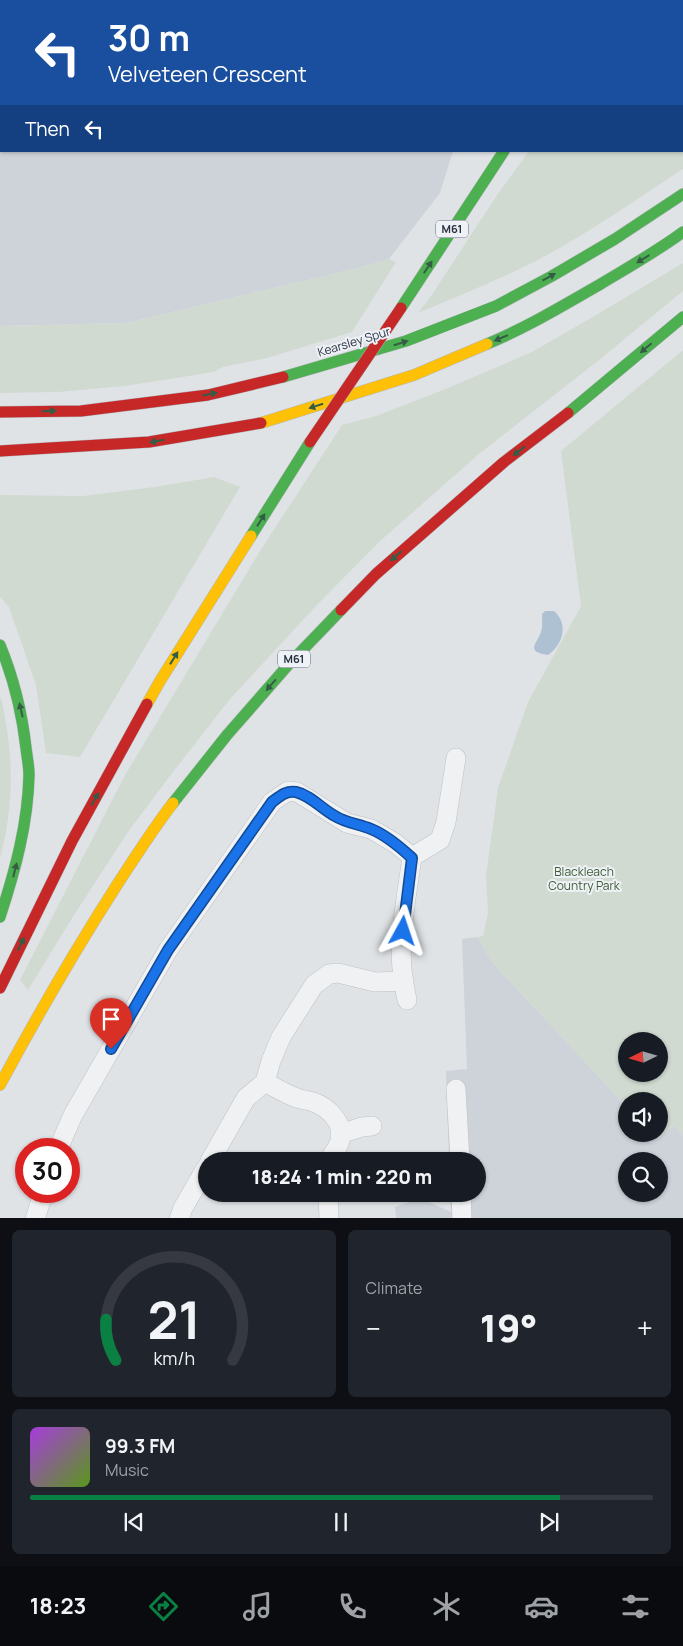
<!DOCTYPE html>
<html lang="en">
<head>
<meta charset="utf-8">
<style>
  body { margin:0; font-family:Manrope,sans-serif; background:#20242c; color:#f1f3f6; height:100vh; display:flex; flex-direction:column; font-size:19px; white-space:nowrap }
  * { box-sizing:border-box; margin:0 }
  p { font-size:16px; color:#9ea1a6 }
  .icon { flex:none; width:28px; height:28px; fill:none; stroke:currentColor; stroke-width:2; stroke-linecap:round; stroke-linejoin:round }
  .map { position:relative; height:1218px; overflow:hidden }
  .sheet { display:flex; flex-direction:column; gap:12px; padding:12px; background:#0d0f14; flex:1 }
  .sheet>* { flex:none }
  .hud { position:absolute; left:0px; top:0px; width:684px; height:152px; box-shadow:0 1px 4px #0004; background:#1a4fa0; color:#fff; overflow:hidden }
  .needle { width:32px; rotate:265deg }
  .fabs { position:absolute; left:618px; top:1032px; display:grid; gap:10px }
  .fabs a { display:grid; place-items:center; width:50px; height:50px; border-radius:50%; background:#171b24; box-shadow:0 1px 4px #0004; font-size:25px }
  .speed { position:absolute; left:15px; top:1138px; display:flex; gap:10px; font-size:25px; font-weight:700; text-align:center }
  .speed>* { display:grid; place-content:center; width:65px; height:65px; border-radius:50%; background:#171b24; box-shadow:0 1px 4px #0004; line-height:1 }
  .speed .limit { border:8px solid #d22; background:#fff; color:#111 }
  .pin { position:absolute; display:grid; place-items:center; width:42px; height:42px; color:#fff; margin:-51px -21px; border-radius:50% 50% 50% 0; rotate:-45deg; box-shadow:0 0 5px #0007 }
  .pin .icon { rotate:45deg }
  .me { position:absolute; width:55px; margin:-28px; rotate:5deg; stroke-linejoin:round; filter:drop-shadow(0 0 4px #0008) }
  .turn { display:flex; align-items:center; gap:18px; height:105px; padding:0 25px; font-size:22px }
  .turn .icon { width:65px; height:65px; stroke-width:2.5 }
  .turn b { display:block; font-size:35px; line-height:42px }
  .then { display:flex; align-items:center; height:48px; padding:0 25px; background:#0003; gap:10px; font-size:19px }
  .big { font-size:38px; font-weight:800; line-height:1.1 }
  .sheet .card { flex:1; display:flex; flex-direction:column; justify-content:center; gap:8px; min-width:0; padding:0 18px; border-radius:8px; background:#20242c }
  .sheet .dial { align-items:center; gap:0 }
  .dial svg { height:130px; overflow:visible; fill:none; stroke:#363941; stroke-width:7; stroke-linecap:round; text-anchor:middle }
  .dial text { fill:#f1f3f6; stroke:none }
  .song { display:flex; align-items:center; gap:15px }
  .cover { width:60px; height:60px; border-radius:8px; background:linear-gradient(135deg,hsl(280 70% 55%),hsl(90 70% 35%)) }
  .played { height:5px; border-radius:2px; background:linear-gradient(90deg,#0b8043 85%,#363941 85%) }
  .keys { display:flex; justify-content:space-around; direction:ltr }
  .heat { display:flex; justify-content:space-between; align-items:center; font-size:28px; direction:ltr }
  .sheet .tiles { flex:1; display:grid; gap:12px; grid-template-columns:1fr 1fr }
  .card:last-child { grid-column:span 2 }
  .trip { position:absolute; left:198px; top:1152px; width:288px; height:50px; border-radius:25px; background:#171b24; box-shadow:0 1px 4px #0004; font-weight:800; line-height:50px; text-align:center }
  .tabs { display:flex; height:80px; justify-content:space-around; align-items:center; background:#090b0e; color:#9ea1a6 }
  .tabs .icon { width:35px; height:35px }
  .tabs .on { color:#0b8043 }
  .tabs b { font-size:22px; color:#f1f3f6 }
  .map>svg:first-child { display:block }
</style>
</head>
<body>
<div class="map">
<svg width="683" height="1219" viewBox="0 0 683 1219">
  <rect width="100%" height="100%" fill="#e0e3e6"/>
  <path fill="#ced3da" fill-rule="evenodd" d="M0,0H557V1H1V151H453L440,193L389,259L362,267L126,323L0,326Z
    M477,937L493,963L626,1106V1134H652L658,1139L674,1125L683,1136V1218L396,1219L395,1207L420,1198L451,1212L450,1194H476V1161H449L446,1071L467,1069L462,939ZM626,1161H659V1194H626Z"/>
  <path fill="#d1dad1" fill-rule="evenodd" d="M644,0H683V169C634,201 586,235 534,262C496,281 457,297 418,313L433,293L499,192L529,151H682V1H643Z
    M389,259L396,262L352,332L267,358L223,367L214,372L125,386L58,392L0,393V326L126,323L362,267Z
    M683,263V291L599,360L479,454L379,542L315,607L230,699L173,772L128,832L74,915L28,990L20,980L125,775L260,551L342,425L376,416L448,388L532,352L591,318Z
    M683,350V1136L674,1125L658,1139L652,1134H659V1101H626V1106L493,963L477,937L483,936L488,913L486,876L498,788L528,702L581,606L561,451ZM659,1041V1074H626V1041Z
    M214,477L240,487L80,757L46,753L36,685L9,607L0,597V495L83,496L154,487Z
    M0,697C4,705 4,715 6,724C14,768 12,815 0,858Z"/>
  <path fill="#adc1d3" d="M545,611H554C569,624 563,645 548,655C524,652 538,642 541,632C543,626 542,620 542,614Z"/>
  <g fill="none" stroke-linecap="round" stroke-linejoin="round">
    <defs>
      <path id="street" d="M93,1V0
        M407,1000C405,990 403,980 402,969C399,932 407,894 412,857L440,840L446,822L456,758
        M265,1082C276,1088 286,1094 297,1098C302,1100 308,1100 313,1102C328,1107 345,1123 340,1141C338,1148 332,1154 329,1161
        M456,1089L460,1161
        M340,1134L362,1127L372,1126
        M58,1149L73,1115L168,950L272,802L288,791L297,792L347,823L371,829L395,843L412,857
        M210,1161L246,1098L265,1082L271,1061L281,1037L314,985L329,974L338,973L375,982L404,981
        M328,1194L329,1219
        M461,1194L462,1219
        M35,1219L44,1191
        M179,1219L183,1208L206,1168"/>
      <path id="fast" d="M401,308L504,151
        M487,344C526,328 562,306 599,285C627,268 656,252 683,232
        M283,377L406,341L496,306L552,276L615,239L683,194
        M568,413L683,317
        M251,536L310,442
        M0,645C14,679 22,712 26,748C27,757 29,766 29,775C28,824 15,871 0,917
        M173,803L227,735L289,664L341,610"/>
      <path id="slow" d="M624,1L625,0
        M261,423L414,375L487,344
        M147,704L160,681L251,536
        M0,1085C36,1018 74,952 115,888C134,859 152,830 173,803"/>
      <path id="jam" d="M0,412L81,411L208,395L283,377
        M0,451L149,442L261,423
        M341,610L376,574L504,462L568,413
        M0,988L72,841L147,704"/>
    </defs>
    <use href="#street" stroke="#bec1c4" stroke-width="20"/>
    <use href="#fast" stroke="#b3b6bb" stroke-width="12"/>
    <use href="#slow" stroke="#b3b6bb" stroke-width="12"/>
    <use href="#jam" stroke="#b3b6bb" stroke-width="12"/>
    <use href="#street" stroke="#f0f1f3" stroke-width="19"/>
    <use href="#fast" stroke="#4caf50" stroke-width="11"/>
    <use href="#slow" stroke="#ffc107" stroke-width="11"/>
    <use href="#jam" stroke="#c62828" stroke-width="11"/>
    <defs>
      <path id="jam-bridge" d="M310,442L401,308"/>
    </defs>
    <use href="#jam-bridge" stroke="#b3b6bb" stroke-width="12" stroke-linecap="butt"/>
    <use href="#jam-bridge" stroke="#c62828" stroke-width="11"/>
  </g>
  <defs><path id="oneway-solid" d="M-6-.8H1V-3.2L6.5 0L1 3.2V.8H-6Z" transform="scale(1.25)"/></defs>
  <g fill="#345d46">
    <use href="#oneway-solid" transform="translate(643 259) rotate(149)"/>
    <use href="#oneway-solid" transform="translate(428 267) rotate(-56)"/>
    <use href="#oneway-solid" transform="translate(549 277) rotate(-29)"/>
    <use href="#oneway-solid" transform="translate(501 338) rotate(157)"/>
    <use href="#oneway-solid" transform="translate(401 343) rotate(-17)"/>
    <use href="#oneway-solid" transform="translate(646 348) rotate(140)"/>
    <use href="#oneway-solid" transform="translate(210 394) rotate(-11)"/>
    <use href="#oneway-solid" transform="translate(316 406) rotate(162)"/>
    <use href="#oneway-solid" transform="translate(49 411) rotate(-1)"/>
    <use href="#oneway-solid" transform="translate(157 441) rotate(170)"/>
    <use href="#oneway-solid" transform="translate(519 451) rotate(142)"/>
    <use href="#oneway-solid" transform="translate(261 520) rotate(-58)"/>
    <use href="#oneway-solid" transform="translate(396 556) rotate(139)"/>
    <use href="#oneway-solid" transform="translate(174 658) rotate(-58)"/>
    <use href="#oneway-solid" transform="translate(271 685) rotate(131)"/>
    <use href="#oneway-solid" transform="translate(21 710) rotate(-103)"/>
    <use href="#oneway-solid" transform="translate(95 799) rotate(-61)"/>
    <use href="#oneway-solid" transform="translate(15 870) rotate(-76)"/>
    <use href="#oneway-solid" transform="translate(21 944) rotate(-64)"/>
  </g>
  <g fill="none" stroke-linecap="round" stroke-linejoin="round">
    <defs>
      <path id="route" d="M111,1049L168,950L272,802C279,797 286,790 296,792C310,795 322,809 335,816C346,823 359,824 371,829C386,835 399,846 412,858L403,931"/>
    </defs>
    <use href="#route" stroke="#114b97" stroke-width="12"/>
    <use href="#route" stroke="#1a73e8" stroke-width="9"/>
  </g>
  <g text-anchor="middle" stroke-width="4" stroke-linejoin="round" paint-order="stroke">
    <g fill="#eef1f6" stroke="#636b77" stroke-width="1">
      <rect x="436" y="220.5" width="32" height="17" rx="4"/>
      <rect x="278" y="650.5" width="32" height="17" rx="4"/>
    </g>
    <g font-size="11" font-weight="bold" fill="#273140">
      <text x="452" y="233">M61</text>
      <text x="294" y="663">M61</text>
    </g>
    <g font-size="12" fill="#273140" stroke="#eef1f6">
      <text transform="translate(354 342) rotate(-17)" y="4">Kearsley Spur</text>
    </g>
    <g font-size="12" fill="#3d5c33" stroke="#eef1f6">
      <text x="584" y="876">Blackleach<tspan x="584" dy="14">Country Park</tspan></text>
    </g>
  </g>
</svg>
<div class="fabs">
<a><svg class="needle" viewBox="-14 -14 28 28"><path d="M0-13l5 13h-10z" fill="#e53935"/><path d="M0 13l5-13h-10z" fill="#9ea1a6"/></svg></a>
<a><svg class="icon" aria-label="sound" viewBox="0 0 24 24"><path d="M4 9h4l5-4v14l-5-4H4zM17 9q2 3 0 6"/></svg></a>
<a><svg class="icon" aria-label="search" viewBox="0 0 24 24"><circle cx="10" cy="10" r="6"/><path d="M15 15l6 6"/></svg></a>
</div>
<div class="speed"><div class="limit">30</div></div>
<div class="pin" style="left:111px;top:1049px;background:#d93025"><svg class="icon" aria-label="arrive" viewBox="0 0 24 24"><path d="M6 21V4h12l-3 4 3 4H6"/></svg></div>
<svg class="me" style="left:403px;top:931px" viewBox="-20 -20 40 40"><path d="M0-17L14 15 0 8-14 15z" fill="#1a73e8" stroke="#fff" stroke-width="4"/></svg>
<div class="trip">18:24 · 1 min · 220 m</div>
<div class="hud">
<div class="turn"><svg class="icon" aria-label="left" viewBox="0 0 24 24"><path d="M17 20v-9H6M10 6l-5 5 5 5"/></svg><div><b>30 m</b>Velveteen Crescent</div></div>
<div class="then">Then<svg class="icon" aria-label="left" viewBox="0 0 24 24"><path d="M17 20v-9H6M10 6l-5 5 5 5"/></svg></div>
</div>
</div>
<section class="sheet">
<div class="tiles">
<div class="card dial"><svg viewBox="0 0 100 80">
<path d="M14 69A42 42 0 1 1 86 69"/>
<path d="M14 69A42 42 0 0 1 8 44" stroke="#0b8043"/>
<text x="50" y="56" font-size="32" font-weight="700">21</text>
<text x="50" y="72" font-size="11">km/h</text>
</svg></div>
<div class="card"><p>Climate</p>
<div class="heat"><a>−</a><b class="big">19°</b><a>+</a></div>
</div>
<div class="card">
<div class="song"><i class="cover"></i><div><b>99.3 FM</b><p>Music</p></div></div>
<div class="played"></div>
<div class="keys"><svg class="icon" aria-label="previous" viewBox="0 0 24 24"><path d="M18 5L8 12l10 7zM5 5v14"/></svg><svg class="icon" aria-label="pause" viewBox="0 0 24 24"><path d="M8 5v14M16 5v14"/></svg><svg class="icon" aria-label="next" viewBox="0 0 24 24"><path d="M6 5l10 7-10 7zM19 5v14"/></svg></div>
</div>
</div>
</section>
<nav class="tabs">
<b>18:23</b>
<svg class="icon on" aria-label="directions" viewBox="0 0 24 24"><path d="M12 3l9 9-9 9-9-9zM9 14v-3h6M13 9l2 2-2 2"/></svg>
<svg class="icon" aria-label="music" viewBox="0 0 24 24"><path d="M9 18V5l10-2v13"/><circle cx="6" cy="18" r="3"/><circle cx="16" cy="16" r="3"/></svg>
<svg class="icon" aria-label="phone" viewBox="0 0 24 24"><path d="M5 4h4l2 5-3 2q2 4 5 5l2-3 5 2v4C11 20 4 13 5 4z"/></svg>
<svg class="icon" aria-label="climate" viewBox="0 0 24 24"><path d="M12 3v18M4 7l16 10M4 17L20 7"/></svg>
<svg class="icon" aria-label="car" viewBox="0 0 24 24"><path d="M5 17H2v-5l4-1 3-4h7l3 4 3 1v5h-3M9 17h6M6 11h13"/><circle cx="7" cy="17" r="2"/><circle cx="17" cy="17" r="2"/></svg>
<svg class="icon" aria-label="filters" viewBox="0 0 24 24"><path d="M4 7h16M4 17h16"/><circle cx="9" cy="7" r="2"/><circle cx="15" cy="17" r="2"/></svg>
</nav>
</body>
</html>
